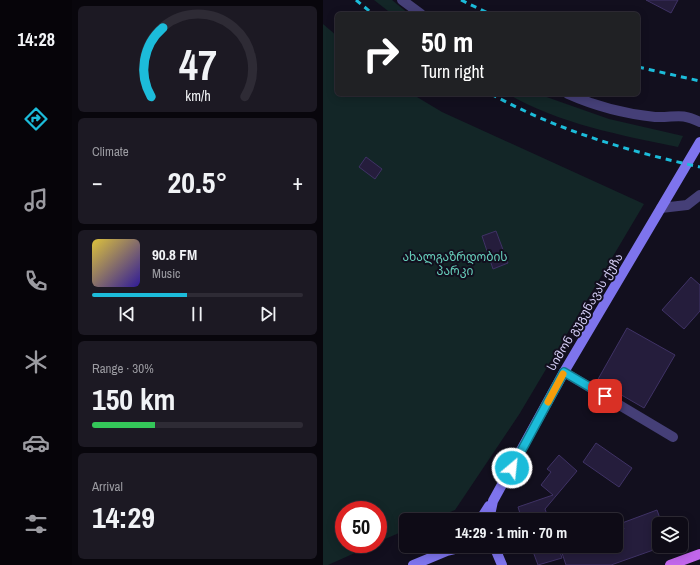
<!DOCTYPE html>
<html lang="en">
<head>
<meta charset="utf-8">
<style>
  body { margin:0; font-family:"Archivo Narrow","Noto Sans Georgian",sans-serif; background:#1c1923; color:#f1f3f6; height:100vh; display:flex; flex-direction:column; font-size:15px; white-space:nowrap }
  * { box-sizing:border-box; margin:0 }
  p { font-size:13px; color:#9b9ba1 }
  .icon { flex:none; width:22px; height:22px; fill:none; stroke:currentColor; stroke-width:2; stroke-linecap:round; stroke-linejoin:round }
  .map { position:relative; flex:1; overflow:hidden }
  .sheet { display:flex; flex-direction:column; gap:6px; padding:6px; background:#08060c; width:251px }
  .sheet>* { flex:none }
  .top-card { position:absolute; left:12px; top:12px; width:305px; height:84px; border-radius:6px; box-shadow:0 2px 10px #0003,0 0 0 1px #2e2b35; background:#202124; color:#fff; overflow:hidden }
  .fabs { position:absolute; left:329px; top:517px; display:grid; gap:8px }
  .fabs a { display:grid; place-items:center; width:36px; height:36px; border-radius:6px; background:#0e0b16; box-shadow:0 2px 10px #0003,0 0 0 1px #2e2b35; font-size:20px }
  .speed { position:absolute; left:12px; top:501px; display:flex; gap:8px; font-size:20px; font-weight:700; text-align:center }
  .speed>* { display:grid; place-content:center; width:52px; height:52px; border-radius:50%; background:#0e0b16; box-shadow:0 2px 10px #0003,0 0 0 1px #2e2b35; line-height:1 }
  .speed .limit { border:6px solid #d22; background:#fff; color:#111 }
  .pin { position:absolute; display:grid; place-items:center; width:34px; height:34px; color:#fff; margin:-17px; border-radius:8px; box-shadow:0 2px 6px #0006 }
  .me { position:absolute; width:44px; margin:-22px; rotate:28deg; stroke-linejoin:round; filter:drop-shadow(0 0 3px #0008) }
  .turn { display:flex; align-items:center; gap:14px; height:84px; padding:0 20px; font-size:18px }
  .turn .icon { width:52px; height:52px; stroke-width:2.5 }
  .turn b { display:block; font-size:28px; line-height:34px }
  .big { font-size:30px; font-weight:700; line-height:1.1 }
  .sheet .widget { flex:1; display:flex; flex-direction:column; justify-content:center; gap:6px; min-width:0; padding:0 14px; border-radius:6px; background:#1c1923 }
  .sheet .dial { align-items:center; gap:0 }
  .dial svg { height:104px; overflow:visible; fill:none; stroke:#2e2b35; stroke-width:7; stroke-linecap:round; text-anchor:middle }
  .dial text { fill:#f1f3f6; stroke:none }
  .song { display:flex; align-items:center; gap:12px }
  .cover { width:48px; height:48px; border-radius:6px; background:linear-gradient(135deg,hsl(50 70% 55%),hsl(250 70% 35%)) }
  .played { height:4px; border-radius:2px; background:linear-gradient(90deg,#1cbcda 45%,#2e2b35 45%) }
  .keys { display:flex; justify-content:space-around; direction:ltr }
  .heat { display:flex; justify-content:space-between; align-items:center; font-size:22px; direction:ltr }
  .charge { height:6px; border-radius:3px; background:linear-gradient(90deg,#34c759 30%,#2e2b35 0) }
  .trip { position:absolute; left:76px; top:513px; width:224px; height:40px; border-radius:6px; background:#0e0b16; box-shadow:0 2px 10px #0003,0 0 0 1px #2e2b35; font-weight:700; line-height:40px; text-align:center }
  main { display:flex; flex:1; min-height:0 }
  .tabs { display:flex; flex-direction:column; width:72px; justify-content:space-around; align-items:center; background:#060409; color:#9b9ba1 }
  .tabs .icon { width:28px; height:28px }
  .tabs .selected { color:#1cbcda }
  .tabs b { font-size:18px; color:#f1f3f6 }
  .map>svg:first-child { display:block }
</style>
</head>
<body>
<main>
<nav class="tabs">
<b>14:28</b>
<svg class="icon selected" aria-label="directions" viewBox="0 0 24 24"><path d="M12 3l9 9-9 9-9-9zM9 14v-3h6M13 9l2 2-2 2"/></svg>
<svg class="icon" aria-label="music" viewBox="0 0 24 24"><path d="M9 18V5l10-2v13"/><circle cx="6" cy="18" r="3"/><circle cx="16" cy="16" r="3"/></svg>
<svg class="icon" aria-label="phone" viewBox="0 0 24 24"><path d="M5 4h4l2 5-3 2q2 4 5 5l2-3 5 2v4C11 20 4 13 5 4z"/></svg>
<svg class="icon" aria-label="climate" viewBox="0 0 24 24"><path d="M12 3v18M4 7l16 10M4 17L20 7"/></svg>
<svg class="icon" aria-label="car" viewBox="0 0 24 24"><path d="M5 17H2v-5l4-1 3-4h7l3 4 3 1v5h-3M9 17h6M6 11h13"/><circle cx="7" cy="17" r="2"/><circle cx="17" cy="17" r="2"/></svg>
<svg class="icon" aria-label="filters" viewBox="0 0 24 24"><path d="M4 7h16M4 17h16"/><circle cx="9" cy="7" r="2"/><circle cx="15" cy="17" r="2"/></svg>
</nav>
<section class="sheet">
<div class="widget dial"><svg viewBox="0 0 100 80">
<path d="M14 69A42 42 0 1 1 86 69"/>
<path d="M14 69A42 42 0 0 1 23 16" stroke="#1cbcda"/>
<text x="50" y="56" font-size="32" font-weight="700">47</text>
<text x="50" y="72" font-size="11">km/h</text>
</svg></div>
<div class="widget"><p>Climate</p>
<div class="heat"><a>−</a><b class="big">20.5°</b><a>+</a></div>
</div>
<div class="widget">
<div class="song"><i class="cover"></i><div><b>90.8 FM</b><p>Music</p></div></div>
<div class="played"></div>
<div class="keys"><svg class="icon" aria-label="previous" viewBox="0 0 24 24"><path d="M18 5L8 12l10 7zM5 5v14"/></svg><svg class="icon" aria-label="pause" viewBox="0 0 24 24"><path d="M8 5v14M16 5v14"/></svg><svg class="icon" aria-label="next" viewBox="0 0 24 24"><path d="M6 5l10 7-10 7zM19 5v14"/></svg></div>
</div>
<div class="widget"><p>Range · 30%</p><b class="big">150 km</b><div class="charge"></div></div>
<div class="widget"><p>Arrival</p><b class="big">14:29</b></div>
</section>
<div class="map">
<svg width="377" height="565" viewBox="0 0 377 565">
  <rect width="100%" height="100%" fill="#120f1e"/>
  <path fill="#132627" d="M51,0H69L86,14H69Z
    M0,24L14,36V94H89L119,112L321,204L197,413L132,510L108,520H83V530L55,542V510H21V544H52L5,565H0Z
    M185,94H215L286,119L360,136L355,147C297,135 237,124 185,94Z"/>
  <path fill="#251d3c" stroke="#3f3265" d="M323,0H355L348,13Z
    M43,157L59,169L52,179L36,167Z
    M173,231L185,263L170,269L159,236Z
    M368,277L377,285V311L361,329L339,310Z
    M304,328L352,355L321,408L274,381Z
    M273,443L309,468L296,487L260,462Z
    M236,455L254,471L222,509L226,520H199L195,507L230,495L218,485L228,472L224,469Z
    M334,510L339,524H336V548L288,565H243L238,550L250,546H293V531L301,529L299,523Z
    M208,546H235L239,558L215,565Z"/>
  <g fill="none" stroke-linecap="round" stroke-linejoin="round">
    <path stroke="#453f77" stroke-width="10" d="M79,0L98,14
      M245,94C272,106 303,114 332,117C352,118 357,112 377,122
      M338,208L364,205L377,195
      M241,372L350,437"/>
    <path stroke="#7e74ed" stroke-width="10" d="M157,520L166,506
      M166,520L170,501L241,372L377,142
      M160,546L173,550
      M171,546L179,565
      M90,565L124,551L145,546"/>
    <path stroke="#c166eb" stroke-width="10" d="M347,565L377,554"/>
    <path stroke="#1cbcda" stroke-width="3" stroke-dasharray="6 5" stroke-linecap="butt" d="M33,0L50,14
      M138,0L167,14
      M315,67L377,81
      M168,94C234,130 304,151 377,167"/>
  </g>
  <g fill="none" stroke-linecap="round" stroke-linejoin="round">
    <defs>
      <path id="route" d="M189,468L241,372L282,396"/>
    </defs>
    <use href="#route" stroke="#127a8e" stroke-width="10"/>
    <use href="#route" stroke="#1cbcda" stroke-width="7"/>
    <path stroke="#f59e0b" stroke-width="7" d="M225,402L240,374"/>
  </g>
  <g text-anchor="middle" stroke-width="4" stroke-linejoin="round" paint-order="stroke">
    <g font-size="12" fill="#67cfbb" stroke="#120f1e">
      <text x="132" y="261">ახალგაზრდობის<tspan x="132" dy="14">პარკი</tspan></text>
    </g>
    <g font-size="12" fill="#d8d1f9" stroke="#120f1e">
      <text transform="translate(262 312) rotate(-59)" y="4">სიმონ გუგუნავას ქუჩა</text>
    </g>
  </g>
</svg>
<div class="fabs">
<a><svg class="icon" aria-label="layers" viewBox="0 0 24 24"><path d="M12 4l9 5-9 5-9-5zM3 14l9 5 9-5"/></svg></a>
</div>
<div class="speed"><div class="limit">50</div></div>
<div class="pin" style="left:282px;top:396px;background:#d93025"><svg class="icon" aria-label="arrive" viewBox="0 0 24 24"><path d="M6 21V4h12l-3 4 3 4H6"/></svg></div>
<svg class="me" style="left:189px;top:468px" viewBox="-20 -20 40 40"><circle r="17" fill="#1cbcda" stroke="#fff" stroke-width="3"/><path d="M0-11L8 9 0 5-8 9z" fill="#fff"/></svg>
<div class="trip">14:29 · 1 min · 70 m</div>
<div class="top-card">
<div class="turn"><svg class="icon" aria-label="right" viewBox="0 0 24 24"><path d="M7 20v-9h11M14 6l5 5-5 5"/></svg><div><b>50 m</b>Turn right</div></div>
</div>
</div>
</main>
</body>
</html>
